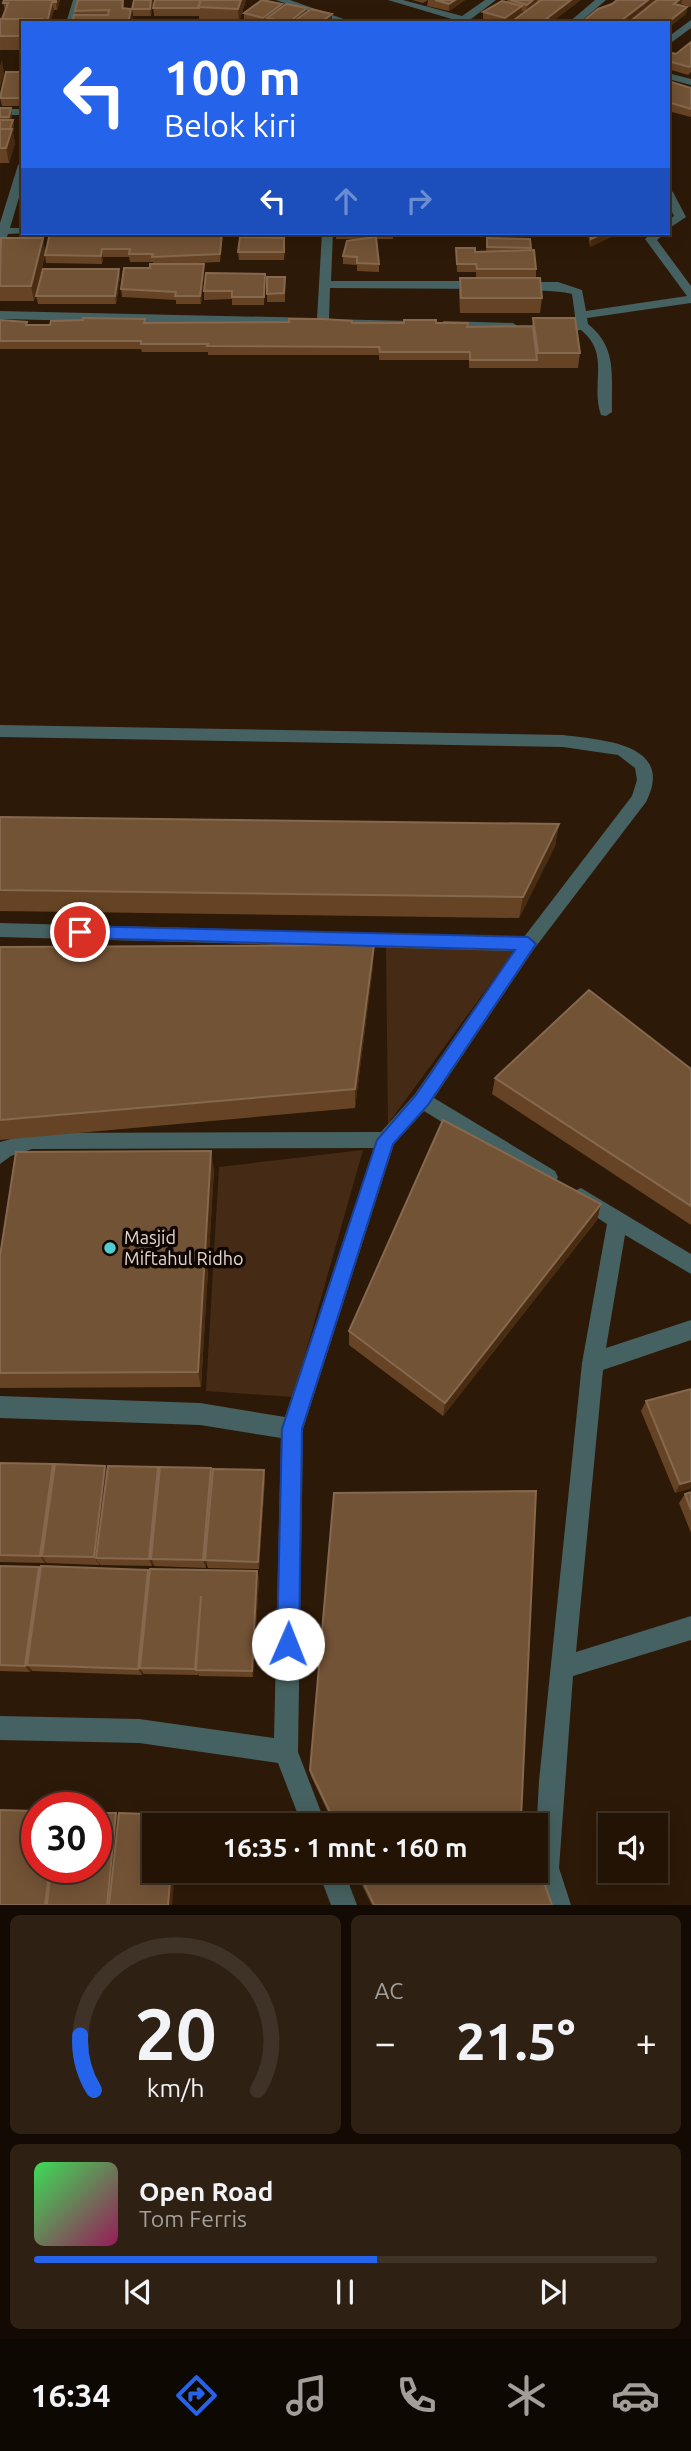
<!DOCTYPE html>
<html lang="id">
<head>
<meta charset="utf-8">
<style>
  body { margin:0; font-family:Ubuntu,sans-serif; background:#2e2013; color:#f1f3f6; height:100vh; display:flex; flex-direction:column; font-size:26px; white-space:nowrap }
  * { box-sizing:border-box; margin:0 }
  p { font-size:23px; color:#a29e9a }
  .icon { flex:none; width:38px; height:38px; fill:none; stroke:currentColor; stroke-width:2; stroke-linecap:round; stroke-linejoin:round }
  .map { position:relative; height:1905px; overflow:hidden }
  .panel { display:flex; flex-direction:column; gap:10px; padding:10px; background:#130a03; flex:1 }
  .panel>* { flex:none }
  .hud { position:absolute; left:21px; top:21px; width:649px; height:214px; border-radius:0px; box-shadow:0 4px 18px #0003,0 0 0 2px #3f3227; background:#2563eb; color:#fff; overflow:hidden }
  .controls { position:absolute; left:598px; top:1813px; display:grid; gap:14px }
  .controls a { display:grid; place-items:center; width:70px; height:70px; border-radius:0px; background:#221305; box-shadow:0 4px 18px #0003,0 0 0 2px #3f3227; font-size:35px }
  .speed { position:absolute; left:21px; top:1792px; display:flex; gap:14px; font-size:35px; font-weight:700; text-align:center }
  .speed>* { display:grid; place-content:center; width:91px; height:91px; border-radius:50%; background:#221305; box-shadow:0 4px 18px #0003,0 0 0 2px #3f3227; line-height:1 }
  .speed .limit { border:10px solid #d22; background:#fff; color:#111 }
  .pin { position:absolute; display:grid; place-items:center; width:60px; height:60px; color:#fff; margin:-30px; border:4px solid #fff; border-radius:50%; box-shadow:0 2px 7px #0007 }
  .me { position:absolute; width:77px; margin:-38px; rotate:1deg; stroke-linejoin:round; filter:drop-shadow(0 0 5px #0008) }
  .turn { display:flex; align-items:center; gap:24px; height:147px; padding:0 28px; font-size:32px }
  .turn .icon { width:91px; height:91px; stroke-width:2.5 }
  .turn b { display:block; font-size:49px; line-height:60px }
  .lanes { display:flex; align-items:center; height:66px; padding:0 28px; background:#0003; justify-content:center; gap:35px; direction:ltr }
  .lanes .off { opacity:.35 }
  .big { font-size:52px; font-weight:700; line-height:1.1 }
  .panel .widget { flex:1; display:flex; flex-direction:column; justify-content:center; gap:10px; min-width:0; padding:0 24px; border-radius:10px; background:#2e2013 }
  .panel .dial { align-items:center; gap:0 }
  .dial svg { height:182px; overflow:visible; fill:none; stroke:#3f3227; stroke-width:7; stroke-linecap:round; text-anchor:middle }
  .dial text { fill:#f1f3f6; stroke:none }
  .song { display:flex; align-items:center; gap:21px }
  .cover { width:84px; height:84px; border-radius:10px; background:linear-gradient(135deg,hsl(130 70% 55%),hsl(330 70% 35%)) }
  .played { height:7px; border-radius:4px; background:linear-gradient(90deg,#2563eb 55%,#3f3227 55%) }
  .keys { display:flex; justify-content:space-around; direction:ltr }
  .heat { display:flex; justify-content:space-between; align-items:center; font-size:38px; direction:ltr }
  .panel .tiles { flex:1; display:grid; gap:10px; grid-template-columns:1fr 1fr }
  .widget:last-child { grid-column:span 2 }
  .trip { position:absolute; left:142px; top:1813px; width:406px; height:70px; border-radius:0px; background:#221305; box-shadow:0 4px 18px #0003,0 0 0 2px #3f3227; font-weight:700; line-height:70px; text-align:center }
  .dock { display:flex; height:112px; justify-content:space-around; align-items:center; background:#0e0802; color:#a29e9a }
  .dock .icon { width:49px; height:49px }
  .dock .selected { color:#2563eb }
  .dock b { font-size:32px; color:#f1f3f6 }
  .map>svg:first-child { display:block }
</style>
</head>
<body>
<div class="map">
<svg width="691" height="1905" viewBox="0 0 691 1905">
  <rect width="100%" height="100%" fill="#2d1907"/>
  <path fill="#452b15" d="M386,946L515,950L388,1124Z
    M363,1150L293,1397L206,1391L219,1167Z"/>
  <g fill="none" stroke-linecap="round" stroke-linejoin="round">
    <path fill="#466161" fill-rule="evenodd" d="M73,0H83L76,23H66Z
      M276,0H290L355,23H340Z
      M388,0H403L462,16L485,0H496L471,19L481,23H465Z
      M595,0H606L579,23H568Z
      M691,20V28L668,45V37Z
      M668,73L691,79V85L668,79Z
      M0,109H23V115H0Z
      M23,162V184L10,228H23V233H27L8,234L4,244L0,245V223L18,165Z
      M668,189L673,192L686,217L668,229V220L674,216L668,204Z
      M322,233H333L331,281H482L488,285L482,289L330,288L329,319L409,321L411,324L405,328L0,319V311L317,318Z
      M652,233H665L657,240L691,286V303L587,318L588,324C618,348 611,376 612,412L606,416L601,415C590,384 611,354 581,330L555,333L549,329L555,325L576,323L572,294C556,289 521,293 511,286L517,282H558L582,290L586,311L687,296L645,239Z
      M444,321L513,323L519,327L513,331L440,328L438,325Z
      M0,725L563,735C601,740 676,743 646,802L534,949L434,1098L555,1171L558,1177L555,1183L548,1186L541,1183L424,1111L394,1144L303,1429L298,1752L326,1825H302L278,1763L139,1743L0,1740V1716L139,1719L274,1738L281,1438L200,1425L0,1418V1396L200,1403L285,1417L374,1148L32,1149L11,1156L0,1164V1142L32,1133L381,1132L415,1094L514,951L0,937V923L524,937L632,796L637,780L635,768L618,755L563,747L0,737Z
      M581,1188L691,1254V1274L625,1235L606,1348L691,1320V1340L603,1370L576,1652L691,1616V1640L573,1676L559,1868L571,1905H545L534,1871L539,1781L582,1363L607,1224L574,1203L571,1197L574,1191Z
      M318,1871H344L357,1905H331Z"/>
  </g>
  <path fill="#664324" d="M4,0H60L57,10H54L50,23H23V50H0V19H2L5,10L3,3Z
    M124,0V9H131L133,23H72L76,15L75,11Z
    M134,0H153L151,16H133L132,9Z
    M155,0H246L239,22L199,21V16H154L153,8Z
    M412,0H465L449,11L427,6L428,0L423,3Z
    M507,0H541L551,23H514V20L525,12L522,11L521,14L509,23H493L483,20V12L507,2Z
    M657,0H691V7L681,4L680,5L687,7L686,14L668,28V23H628Z
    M282,4V7L307,8V12L332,14V21L330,23H253L244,21V13Z
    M691,42V72L688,75L668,69V56L676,54Z
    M23,72V106H2L0,98Z
    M668,81L691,88V117L668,111Z
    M0,108L12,116L11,120H13L14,127L13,133L15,143L9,163H0Z
    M668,115L671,129L668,144Z
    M336,233H393V239H376L379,264V272L357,271V265L343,264V256L360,239H336Z
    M588,233H619L590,247Z
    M222,236L220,262L174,264H204V272L201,304H176V300L122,297L121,289L150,268L153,264V262H130L129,257H103L102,264L46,263L45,255L34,301H0V241L43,238L45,253Z
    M487,238L531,248V251L536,269V277H476V272H457L456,248L475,252L486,251Z
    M285,246L284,260H239L238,252Z
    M119,269L120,277L116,304H38L36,296Z
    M265,274L264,305H232V299L204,300V291Z
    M285,277V302H267V294Z
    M460,278L542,298L540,313H460L459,293Z
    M533,318L580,353L578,368H469V360H379V355H208V352H142L141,349H0V320L27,325L145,323H436L467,327L532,326Z
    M0,817L559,824L555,846L519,918L0,911Z
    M0,947L373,966L355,1108L0,1140Z
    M691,1069V1225L492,1094L495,1078Z
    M214,1169L201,1387L0,1388V1256Z
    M601,1204L597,1220L443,1416L349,1345V1331Z
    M646,1401L691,1488L675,1493L641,1411Z
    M0,1463L53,1464L55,1468L160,1472H212L265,1478L259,1569L208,1568L206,1562V1568L154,1566L153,1562L152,1566L100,1565L99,1563V1565L47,1563L46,1562L45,1563L0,1562Z
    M691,1492V1533L679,1503L685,1494Z
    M0,1566L40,1569L148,1570L149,1573L257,1571L259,1579L253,1677L199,1676L198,1673V1675L143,1674L142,1671V1675L32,1671L31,1669L30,1672L0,1671Z
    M310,1770L521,1819L523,1825H334L311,1776Z
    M355,1871H536L552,1905H372Z"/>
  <path fill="#492c11" d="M56,0H60L57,10L56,2Z
    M151,0H153L151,16L150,9Z
    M241,0H246L239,22L238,9Z
    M455,0H465L449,11V4Z
    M533,0H537L536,5L526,12L527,5Z
    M571,0H581L551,23H546V19Z
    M648,0H656L627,23H618Z
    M679,0H682L681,4L673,11L674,4Z
    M52,2L54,10L50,23H47Z
    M282,4V11L267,18V23H263V18Z
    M522,6L521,14L509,23H505V18Z
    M687,7L686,14L668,28V23H667Z
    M307,8V16L297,19V23H288Z
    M131,9L133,23H128Z
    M332,14V21L330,23H320Z
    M2,60L4,74L0,89V66Z
    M11,108L12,116L10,125L9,117Z
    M13,120L14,127L13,133L15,143L9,163L6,148Z
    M604,233H619L590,247L591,239Z
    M43,238L45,253L34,301L31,286Z
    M102,249L103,257L102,264L101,256Z
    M204,264V272L201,304L200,296Z
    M119,269L120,277L116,304L115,296Z
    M559,824L555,846L519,918L523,897Z
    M374,945L373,966L355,1108V1089Z
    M211,1151L214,1169L201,1387L198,1372Z
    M601,1204L597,1220L443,1416L445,1403Z
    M53,1464L58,1473L42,1556L46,1562L45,1563L40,1556Z
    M105,1466L109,1475L96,1558L99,1565L94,1557Z
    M158,1467L161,1476L151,1559L153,1562L152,1566L149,1559Z
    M211,1468L213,1477L206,1568L203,1560Z
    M264,1470L265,1478L259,1569L258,1562Z
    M691,1481V1488L675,1493L680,1484Z
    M39,1567L44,1574L27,1665L31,1669L30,1672L25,1666Z
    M148,1570L151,1577L140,1668L142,1671V1675L138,1669Z
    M257,1571L259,1579L253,1677L252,1671Z
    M116,1813L120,1817L111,1905H107Z
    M176,1815L179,1819L178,1825H175Z
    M50,1867H56L51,1905H45Z
    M171,1871H175L172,1905H168Z"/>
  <path fill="#735336" stroke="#85684d" stroke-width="2" d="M4,0H56V2H52L47,23H43L42,19H2L8,3H3Z
    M78,0H123L122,8L131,9L128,23H72L74,15H108L109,10L75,11Z
    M134,0H151L150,9H132Z
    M155,0H200L199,8H153Z
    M201,0H241L238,9L198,7Z
    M262,0L282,4L263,18L244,13Z
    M435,0H455L449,4Z
    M510,0H533L527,5Z
    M541,0H571L546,19L551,20L548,23H525L514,20Z
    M617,0H648L618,23H581L598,9L612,4Z
    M657,0H679L674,4L687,7L667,23L660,22L659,23H628Z
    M502,1L522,6L505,18L483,12Z
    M286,4L307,8L288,23L267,18Z
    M311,9L332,14L320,23H311L297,19Z
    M0,19H42L41,23H23V36H0Z
    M136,21H173L172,23H135Z
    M184,21L224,22L184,23Z
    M691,42V66L689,67L668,61V56L673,53L676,54Z
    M6,72H23V98H0Z
    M668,81L691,88V109L668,102Z
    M0,108H11L9,117H0Z
    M668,115L671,129H668Z
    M0,120H13L10,129H0Z
    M0,129H12L6,148H0Z
    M50,233H222L220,254L152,257L153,254H129L130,249H102L101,256L45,255Z
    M590,233H604L591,239Z
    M240,237L284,238V252H238Z
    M376,237L379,264L357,263V257L343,256L347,241Z
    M1,238H43L31,286H0Z
    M487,238L530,239L531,248L487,247Z
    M456,248H475V252L534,250L536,269H477L476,264H457Z
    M150,264H204L200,296H175L176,292L121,289L124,268H150Z
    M43,269H119L115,296H36Z
    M206,273L265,274L264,297H232V291H204Z
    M267,277H285L284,293L267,294Z
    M460,278H540L542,298H461Z
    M83,318L145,319L144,323L289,322V319H323L352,321V323H404V320H436V323H468L467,327L533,326L537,360H470V352H380L379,347L207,346L208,344H141V341H0V320L27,322L26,325H50L51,321L83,320Z
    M533,318H575L580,353H538Z
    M0,817L559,824L523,897L0,890Z
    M374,945L355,1089L0,1120V947Z
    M589,990L691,1069V1206L495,1078Z
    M443,1120L601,1204L445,1403L349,1331Z
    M211,1151L198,1372L0,1373V1256L16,1152Z
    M691,1389V1481L680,1484L646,1401Z
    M0,1463L53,1464L40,1556L0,1555Z
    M55,1464L105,1466L94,1557L42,1556Z
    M108,1466L158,1467L149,1559L96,1558Z
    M160,1467L211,1468L203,1560L151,1559Z
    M213,1469L264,1470L258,1562L205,1560Z
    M536,1491L521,1819L523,1825H336L310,1770L334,1493Z
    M691,1492V1510L685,1494Z
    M0,1566L39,1567L25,1666L0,1665Z
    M41,1566L148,1570L138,1669L27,1665Z
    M150,1569L257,1571L252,1671L196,1670L201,1596L195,1669L140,1668Z
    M0,1810L37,1811V1867H50L45,1905H0Z
    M96,1813H116L107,1905H47L51,1867H96Z
    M119,1813L176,1815L175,1825H154V1871H171L168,1905H109Z
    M536,1859L552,1905H374L358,1871H536Z"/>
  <path fill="#2563eb" stroke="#184099" stroke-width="2" d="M80,926L528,937L536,944L428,1105L393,1144L302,1429L299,1644L296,1652L288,1655L280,1652L277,1644L282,1429L377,1140L416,1095L515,950L80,938L72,932Z"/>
  <circle fill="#52ccd0" stroke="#0f0602" stroke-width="2.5" cx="110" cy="1248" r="7"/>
  <g text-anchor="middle" stroke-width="7" stroke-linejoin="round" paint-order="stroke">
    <g font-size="18" fill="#e5d7cc" stroke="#0f0602" text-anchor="start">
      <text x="124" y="1244">Masjid<tspan x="124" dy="21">Miftahul Ridho</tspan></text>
    </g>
  </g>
</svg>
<div class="controls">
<a><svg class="icon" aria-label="sound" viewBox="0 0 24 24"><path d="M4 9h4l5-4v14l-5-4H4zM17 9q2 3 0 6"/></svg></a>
</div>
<div class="speed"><div class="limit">30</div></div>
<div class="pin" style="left:80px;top:932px;background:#d93025"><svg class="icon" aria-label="arrive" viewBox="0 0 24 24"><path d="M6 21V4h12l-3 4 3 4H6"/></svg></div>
<svg class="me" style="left:288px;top:1644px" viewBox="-20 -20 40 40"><circle r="19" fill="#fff"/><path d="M0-13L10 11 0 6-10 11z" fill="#2563eb"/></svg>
<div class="trip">16:35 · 1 mnt · 160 m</div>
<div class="hud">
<div class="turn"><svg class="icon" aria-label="left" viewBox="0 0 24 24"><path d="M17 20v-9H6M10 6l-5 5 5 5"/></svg><div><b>100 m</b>Belok kiri</div></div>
<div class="lanes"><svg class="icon" aria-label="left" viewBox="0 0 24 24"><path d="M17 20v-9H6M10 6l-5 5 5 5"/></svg><svg class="icon off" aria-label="ahead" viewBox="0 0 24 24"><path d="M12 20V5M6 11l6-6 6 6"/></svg><svg class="icon off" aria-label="right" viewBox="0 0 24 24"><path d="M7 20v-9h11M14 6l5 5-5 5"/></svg></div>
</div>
</div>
<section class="panel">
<div class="tiles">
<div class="widget dial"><svg viewBox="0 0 100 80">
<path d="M14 69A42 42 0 1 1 86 69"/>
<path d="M14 69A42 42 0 0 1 8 45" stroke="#2563eb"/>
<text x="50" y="56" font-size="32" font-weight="700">20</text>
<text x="50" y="72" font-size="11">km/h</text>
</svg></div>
<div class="widget"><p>AC</p>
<div class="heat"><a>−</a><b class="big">21.5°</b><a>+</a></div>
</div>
<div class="widget">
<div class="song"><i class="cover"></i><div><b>Open Road</b><p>Tom Ferris</p></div></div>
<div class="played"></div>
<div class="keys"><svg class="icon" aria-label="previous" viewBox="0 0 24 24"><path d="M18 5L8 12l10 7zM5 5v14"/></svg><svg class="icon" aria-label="pause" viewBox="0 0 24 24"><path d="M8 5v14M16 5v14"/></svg><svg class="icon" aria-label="next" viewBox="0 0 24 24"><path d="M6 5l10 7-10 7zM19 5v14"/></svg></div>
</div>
</div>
</section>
<nav class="dock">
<b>16:34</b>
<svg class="icon selected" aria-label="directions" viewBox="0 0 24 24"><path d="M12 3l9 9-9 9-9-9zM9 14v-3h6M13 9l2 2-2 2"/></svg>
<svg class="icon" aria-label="music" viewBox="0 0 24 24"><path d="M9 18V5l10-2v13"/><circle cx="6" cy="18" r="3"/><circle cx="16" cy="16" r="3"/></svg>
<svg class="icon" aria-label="phone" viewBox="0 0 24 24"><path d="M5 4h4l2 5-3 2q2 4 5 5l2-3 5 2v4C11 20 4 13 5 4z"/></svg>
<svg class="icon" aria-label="climate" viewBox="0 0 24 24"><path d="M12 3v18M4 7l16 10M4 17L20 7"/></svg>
<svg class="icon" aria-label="car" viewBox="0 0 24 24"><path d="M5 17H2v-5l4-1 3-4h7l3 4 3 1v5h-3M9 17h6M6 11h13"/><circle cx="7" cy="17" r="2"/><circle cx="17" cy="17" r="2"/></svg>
</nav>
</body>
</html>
